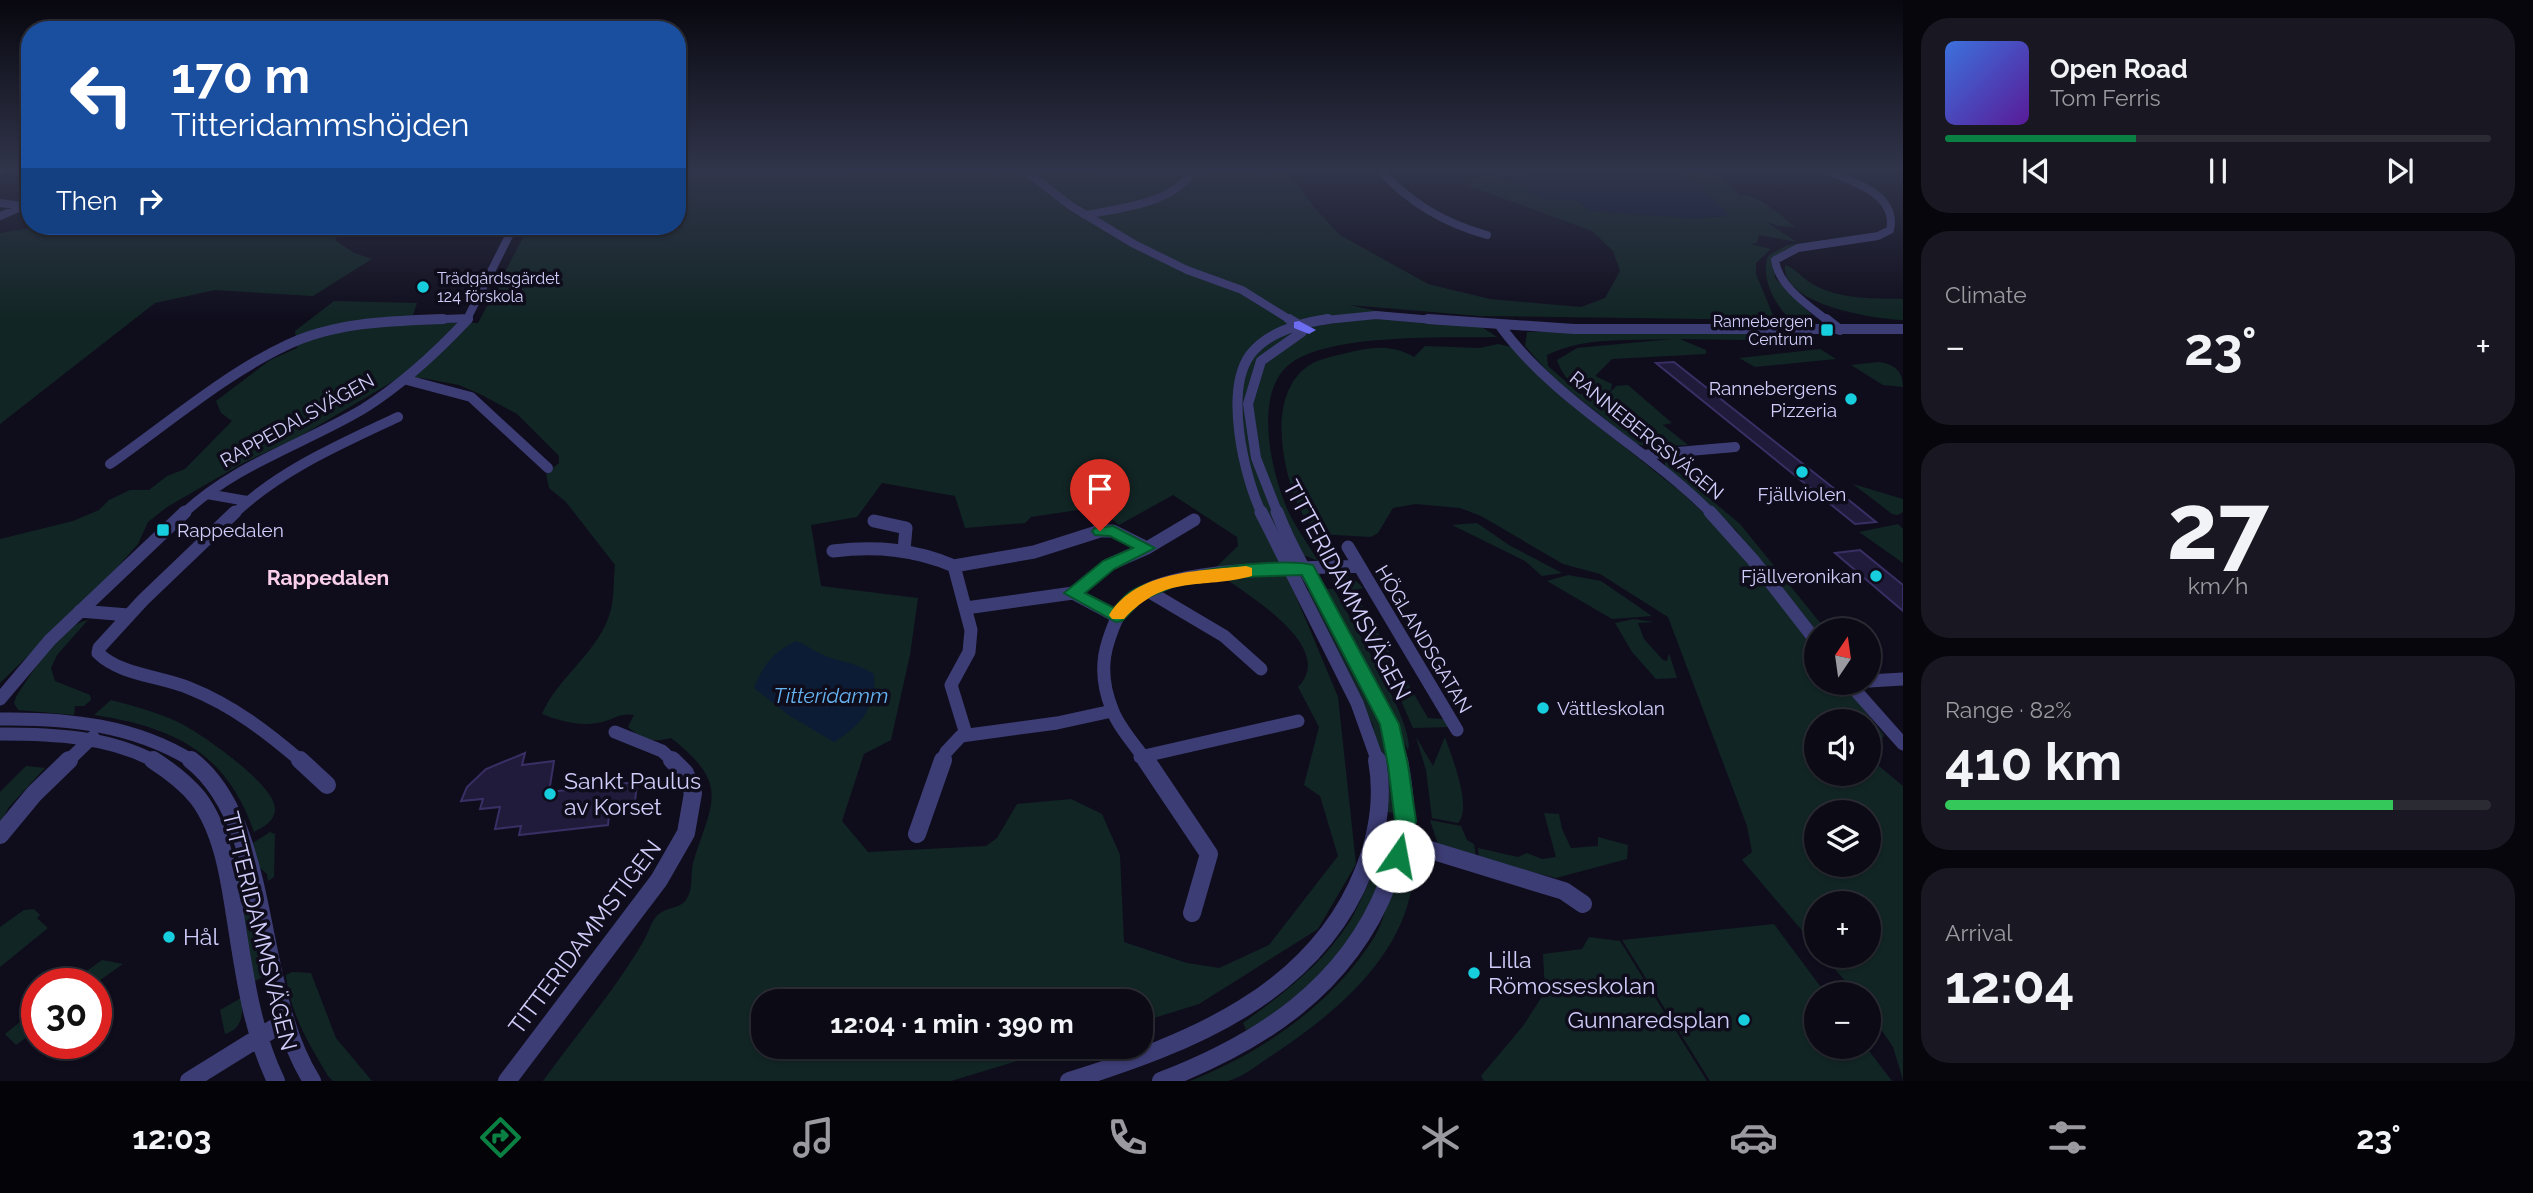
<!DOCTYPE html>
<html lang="en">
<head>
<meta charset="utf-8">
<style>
  body { margin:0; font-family:Raleway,sans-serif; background:#191822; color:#f1f3f6; height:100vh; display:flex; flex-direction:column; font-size:26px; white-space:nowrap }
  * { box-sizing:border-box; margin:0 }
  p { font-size:23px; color:#9a9aa0 }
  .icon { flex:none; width:38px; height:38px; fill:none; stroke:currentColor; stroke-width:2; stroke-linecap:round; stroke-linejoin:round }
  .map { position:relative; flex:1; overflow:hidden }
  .details { display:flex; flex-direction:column; gap:18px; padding:18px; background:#06060c; width:630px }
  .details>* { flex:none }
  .guide { position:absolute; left:21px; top:21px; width:665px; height:214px; border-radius:28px; box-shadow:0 2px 5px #0004,0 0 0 2px #2b2b34; background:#1a4fa0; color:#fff; overflow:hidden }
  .needle { width:46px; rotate:13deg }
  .fabs { position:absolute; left:1804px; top:618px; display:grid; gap:14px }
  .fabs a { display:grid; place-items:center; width:77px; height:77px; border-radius:50%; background:#0b0a15; box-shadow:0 2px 5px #0004,0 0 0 2px #2b2b34; font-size:35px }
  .speed { position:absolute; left:21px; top:968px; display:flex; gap:14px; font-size:35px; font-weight:700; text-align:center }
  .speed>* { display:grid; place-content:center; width:91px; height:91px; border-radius:50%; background:#0b0a15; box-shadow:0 2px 5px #0004,0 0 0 2px #2b2b34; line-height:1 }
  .speed .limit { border:10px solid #d22; background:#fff; color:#111 }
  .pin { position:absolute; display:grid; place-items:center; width:60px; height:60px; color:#fff; margin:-72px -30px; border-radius:50% 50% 50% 0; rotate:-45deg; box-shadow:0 0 7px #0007 }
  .pin .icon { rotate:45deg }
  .me { position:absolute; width:77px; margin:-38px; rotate:12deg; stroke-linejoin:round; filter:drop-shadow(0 0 5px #0008) }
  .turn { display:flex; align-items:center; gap:24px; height:147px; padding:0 35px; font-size:32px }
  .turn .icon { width:91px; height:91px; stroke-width:2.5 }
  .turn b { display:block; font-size:49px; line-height:60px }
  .then { display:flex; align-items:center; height:66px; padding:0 35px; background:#0003; gap:14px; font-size:26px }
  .big { font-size:52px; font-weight:700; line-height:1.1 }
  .details .card { flex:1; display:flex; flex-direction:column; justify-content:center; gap:10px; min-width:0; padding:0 24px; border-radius:28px; background:#191822 }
  .details .dial { align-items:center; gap:0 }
  .dial b { font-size:91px; line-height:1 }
  .song { display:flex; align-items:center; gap:21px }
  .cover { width:84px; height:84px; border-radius:10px; background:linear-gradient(135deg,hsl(220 70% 55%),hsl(270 70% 35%)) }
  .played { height:7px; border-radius:4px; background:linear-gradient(90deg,#0b8043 35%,#2b2b34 35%) }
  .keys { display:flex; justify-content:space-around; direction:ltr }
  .heat { display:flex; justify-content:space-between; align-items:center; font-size:38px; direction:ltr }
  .charge { height:10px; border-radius:5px; background:linear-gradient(90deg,#34c759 82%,#2b2b34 0) }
  .trip { position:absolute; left:751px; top:989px; width:402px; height:70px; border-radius:28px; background:#0b0a15; box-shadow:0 2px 5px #0004,0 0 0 2px #2b2b34; font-weight:700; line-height:70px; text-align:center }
  .tabs { display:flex; height:112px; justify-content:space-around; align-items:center; background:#040408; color:#9a9aa0 }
  .tabs .icon { width:49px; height:49px }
  .tabs .selected { color:#0b8043 }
  .tabs b { font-size:32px; color:#f1f3f6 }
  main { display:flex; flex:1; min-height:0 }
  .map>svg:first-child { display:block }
</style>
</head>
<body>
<main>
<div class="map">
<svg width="1903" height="1081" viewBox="0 0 1903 1081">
  <rect width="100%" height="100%" fill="#0f0d1c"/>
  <path fill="#112524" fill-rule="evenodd" d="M677,170L1289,172L1313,206L1340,235L1428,284L1490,299L1581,307L1605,298L1620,271L1613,251L1592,231L1469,186L1472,178C1496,170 1525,180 1541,199L1576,200L1590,211L1693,218L1728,216L1703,188L1676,170C1703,170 1722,173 1739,195C1756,192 1781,216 1795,227L1778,226L1766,222L1797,242L1759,235L1757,243L1750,244L1771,249L1756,263V274L1775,320L1480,316L1349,305L1381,312L1470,319L1497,337C1445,338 1333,333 1291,363C1251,392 1272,478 1290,515C1298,530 1309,546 1318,561L1306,556L1280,558L1338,697L1356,864L1318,929L1199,1004L1141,1022V1001H763V1046L1063,1047L951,1081H543C576,1035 615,990 643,942C648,934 650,925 655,918C663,907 680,909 686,900C694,888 690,876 693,863C712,801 731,785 671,738C652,743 643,740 628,727L634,715C619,712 612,721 597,723C579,726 559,721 542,714C557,679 594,655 608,619C615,602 613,583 615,565L566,502L549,488L546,474L559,463V456L517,414L482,395L459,385L422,378L397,379L299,437L245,462L167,507L148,522L138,544L106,580L0,683V539L73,521L99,510L109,500L130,490H149L167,476L185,469L232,421L221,413L216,401L270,360L297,348L295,331L334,301L417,303L411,321L478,323L529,226H677ZM882,483L955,496L965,528L1025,523L1031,517L1098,507L1119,525L1173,495L1237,537L1238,546L1213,570C1241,591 1339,646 1298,687L1319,727L1304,785L1320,796L1338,856L1269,945L1219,968L1187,963L1124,942L1120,855L1102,814L1071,799L1017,804L997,838L986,846L868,852L842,821L864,754L891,740L910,655L918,598L821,586L811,525L857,517Z
    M43,226H347L335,240L354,253L372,259L313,296L215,290L155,303L0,424V233Z
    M1835,239L1785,250L1774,259L1775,278L1815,318L1814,322L1794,323C1776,307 1760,280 1768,256L1787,245Z
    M1785,265C1797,269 1805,281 1816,286C1843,300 1875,298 1903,299V320C1875,319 1781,305 1785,265Z
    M1527,332H1799L1809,341L1680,339L1706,350V354L1612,359L1595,376L1612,384L1611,390C1584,396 1566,386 1557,360L1577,348L1673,339C1632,341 1585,336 1547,355L1548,366L1580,394C1592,394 1608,398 1616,386L1628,385L1672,423L1663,425L1688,445L1647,447L1637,444L1553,378L1525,346Z
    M1498,344L1512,347L1559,395L1681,492L1745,551L1816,649V682L1843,683L1884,735L1878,750L1879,766L1903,786V1080L1893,1047L1869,1012V994H1857L1823,956H1869V903H1816V947L1742,860L1752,852L1747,826L1668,617L1600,574L1563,564L1481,516L1460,508L1416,504L1393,508L1378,533L1371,537L1317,534C1310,524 1301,514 1297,503C1282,465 1269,401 1303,370C1315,359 1331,357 1347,353C1371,347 1391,344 1414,357L1425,346L1480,348ZM1816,721H1869V774H1816ZM1816,812H1869V864H1816Z
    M1820,349L1836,359L1755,367L1739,358Z
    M1879,362C1894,364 1903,371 1903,387L1883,385L1851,365Z
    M1665,461L1740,524L1826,630L1816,631L1735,529L1665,466Z
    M1853,484L1903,499V512L1898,515L1892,514Z
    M1477,523L1509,545L1562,573L1542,576L1525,561L1452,525Z
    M1898,524L1903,529V563L1859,532Z
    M1341,574L1353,578L1363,588L1356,590L1362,605L1428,718L1443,719L1451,727L1413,728L1399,696L1333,577Z
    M1568,575L1601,581L1652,616L1612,619L1547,581Z
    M1323,589H1334C1348,616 1417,727 1408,750Z
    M1314,590L1375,710L1391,762L1397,814L1384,811L1373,725L1304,591Z
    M1633,619L1655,622L1638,623L1644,639L1663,660L1667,661L1669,653L1677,678L1656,679L1632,652L1615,623Z
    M88,620L57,655L51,668L55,681L90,695L91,700L84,706H75L74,715L18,710L14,703L16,697C30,675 62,624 88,620Z
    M111,700C133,706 157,712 178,722C199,732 277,785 275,810C274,822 263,827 254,832C227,753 174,727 94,715Z
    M1416,737L1433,766L1445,737C1451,755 1473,808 1458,823L1432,818L1426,770Z
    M26,766L45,768L9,807L0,823V792Z
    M1544,813L1559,814L1562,829L1571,848L1598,846V837L1628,845L1627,859L1556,878L1479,859L1478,848L1518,857L1527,853L1542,859L1556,857Z
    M1430,820L1461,826L1467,840L1474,844L1476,857L1438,845Z
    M270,832L275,834L274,877L268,881L267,874L259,867L253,843Z
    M240,867L263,977L253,982L230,874Z
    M1376,867L1385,871C1376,890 1369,912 1358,930C1333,969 1290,1012 1246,1030L1243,1023C1283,994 1323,964 1350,921C1360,904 1367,885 1376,867Z
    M1398,877L1412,885C1401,959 1333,1015 1274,1054C1260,1063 1244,1077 1228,1081C1217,1081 1202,1081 1190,1081C1263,1052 1333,1004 1375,936C1386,918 1388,889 1398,877Z
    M34,909L40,915L37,918L48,928L0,967V927L24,910Z
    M1774,924L1826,994H1816V1046L1866,1047L1892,1081H1710L1622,940Z
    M1589,937L1620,941L1707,1081H1484L1481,1076L1523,1026L1545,992L1543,954L1582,949Z
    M102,960L123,964L96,983H90L81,975Z
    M292,972L311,973L336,1038L372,1081H333L328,1076C309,1044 290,1013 286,975Z
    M241,998C244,1014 242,1029 225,1034L220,1010Z
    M30,1014L37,1016V1030L16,1045L5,1034Z"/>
  <path fill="#0d1c35" d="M1517,170H1676L1703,188L1729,216L1693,218L1590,211L1576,200L1541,199L1531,192L1529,186L1485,174Z
    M796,641C806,644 812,650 821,654C841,663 853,661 874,674C877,706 861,726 834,742L790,716L754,688C764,664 772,653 796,641Z"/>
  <path fill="#211b3b" stroke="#392f64" stroke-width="2" d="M1674,362L1855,505L1876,522L1855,524L1656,363Z
    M1860,550L1903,585V611L1835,553Z
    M525,753L522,765L554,761L549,792L637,782L635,802L610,804L608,825L519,835L521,826L495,829L500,807L480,809L483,799L461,801L467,787L486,769Z"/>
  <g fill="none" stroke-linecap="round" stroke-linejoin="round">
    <path stroke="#3d3d76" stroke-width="8" d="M1024,170L1071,206L1134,244L1187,270L1242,290L1292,321
      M1380,170C1410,203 1444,223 1487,235
      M1825,170C1852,181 1898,194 1890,230L1878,236L1798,248L1775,260C1779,287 1808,305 1828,321
      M0,203L22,206
      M1085,215C1121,208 1173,204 1194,170
      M0,216L30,203
      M392,321L469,318
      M466,321L514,226
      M1316,321L1376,315L1445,321"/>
    <path stroke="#3d3d76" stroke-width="10" d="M1289,319L1299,325
      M1428,319L1574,329H1903
      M1826,319L1840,330
      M1501,327C1558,404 1645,446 1712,514
      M407,380L471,397L548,468
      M1643,455L1735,447
      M110,464C166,425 225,374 287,345C335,322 391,321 443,319
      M207,494L247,501
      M183,514C234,465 304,444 363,409C403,384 436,353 468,319
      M234,514C280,470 341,444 398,417
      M1262,514C1244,477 1224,391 1250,355C1267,332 1301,323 1328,319
      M1278,514L1256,458L1248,404L1261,361L1302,332"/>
    <path stroke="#3d3d76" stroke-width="13" d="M235,512L143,600L99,648L98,653C120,675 160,676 189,688C232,705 267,732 302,762
      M1261,512L1357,703L1378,762
      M1277,512C1310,598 1380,670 1399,762
      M1710,512L1753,560L1816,641
      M874,521L906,528L904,550
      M1348,547L1457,730
      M833,551C876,546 914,549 954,566L971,630L969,652L951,685L966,734
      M954,566L1034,552L1100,531H1113L1147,548
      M1148,591L1224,636L1261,669
      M1073,593L1116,616
      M966,608L1073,593L1108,565L1147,548L1194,520
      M80,611L128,615
      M1869,681L1903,679
      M1848,682L1903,744
      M0,699L50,640L185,512
      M0,719C68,718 135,725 194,762
      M615,732L662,751L674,762
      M0,734C52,734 109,736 156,762
      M1140,757L1298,721
      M67,762L93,737
      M942,762L946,752L961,736L1057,723L1112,711
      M1147,762C1136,746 1118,727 1112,709C1103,687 1101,664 1108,642C1114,623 1119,610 1135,597C1176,565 1305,569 1359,566"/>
    <path stroke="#3d3d76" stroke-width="18" d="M153,760C170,771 185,782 198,798C222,830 229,876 235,915C244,971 251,1029 276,1081
      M191,760C274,825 253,988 312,1081
      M300,760L327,785
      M1146,760L1209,854L1192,913
      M917,834L943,760
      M1378,834L1564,891L1583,904
      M0,835L34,794L69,760
      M189,1081L284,1022
      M507,1081L659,880L686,833L693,793L685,773L672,760
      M1069,1081C1188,1044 1315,995 1364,870C1378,834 1384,798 1377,760
      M1161,1081C1260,1043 1347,987 1387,885C1394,867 1402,849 1404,829C1407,807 1403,783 1399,760"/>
    <path fill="#6d6df1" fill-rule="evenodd" d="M0,170H8L0,174Z
      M1299,321L1316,330L1309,334L1294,328V322Z"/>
  </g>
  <linearGradient id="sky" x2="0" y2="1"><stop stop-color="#08070f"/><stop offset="0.53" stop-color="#31354b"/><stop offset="1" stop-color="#31354b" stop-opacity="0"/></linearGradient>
  <rect width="1903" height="321" fill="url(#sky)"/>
  <path fill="#0b8043" stroke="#07532c" stroke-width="2" d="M1113,526L1155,548L1114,569L1085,593L1114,608C1119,603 1124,596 1130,592C1158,573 1280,556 1313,565L1399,724L1408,765L1416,821L1405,863L1398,865L1390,863L1387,856L1395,821L1388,765L1380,724L1302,575L1240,577L1177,585L1142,600L1122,621L1116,622L1064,593L1103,561L1133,548L1110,536L1095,535L1092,531L1095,528Z"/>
  <path fill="#f59e0b" d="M1246,566L1252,568V576C1200,590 1167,573 1124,619H1112L1109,615C1137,570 1200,571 1246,566Z"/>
  <g fill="#16cedd" stroke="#0f0d1c" stroke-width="2.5">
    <circle cx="423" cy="287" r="7"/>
    <rect x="1820" y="323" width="14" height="14" rx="3.5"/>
    <circle cx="1851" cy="399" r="7"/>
    <circle cx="1802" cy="472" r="7"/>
    <rect x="156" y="523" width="14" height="14" rx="3.5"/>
    <circle cx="1876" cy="576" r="7"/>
    <circle cx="1543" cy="708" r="7"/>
    <circle cx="550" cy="794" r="7"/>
    <circle cx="169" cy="937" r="7"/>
    <circle cx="1474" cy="973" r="7"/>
    <circle cx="1744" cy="1020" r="7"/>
  </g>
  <g text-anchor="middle" stroke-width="7" stroke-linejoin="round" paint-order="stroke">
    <g font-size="16" fill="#d1cdfa" stroke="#0f0d1c" text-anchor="start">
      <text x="437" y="284">Trädgårdsgärdet<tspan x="437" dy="18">124 förskola</tspan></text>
      <text x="1813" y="327" text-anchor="end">Rannebergen<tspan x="1813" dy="18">Centrum</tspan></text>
    </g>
    <g font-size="19" fill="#d1cdfa" stroke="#0f0d1c" text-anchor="end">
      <text x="1837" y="395">Rannebergens<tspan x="1837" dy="22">Pizzeria</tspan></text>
      <text x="1802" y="501" text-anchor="middle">Fjällviolen</text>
      <text x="177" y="537" text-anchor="start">Rappedalen</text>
      <text x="1862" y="583">Fjällveronikan</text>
      <text x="1557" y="715" text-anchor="start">Vättleskolan</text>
    </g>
    <g font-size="19" fill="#d1cdfa" stroke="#0f0d1c">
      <text transform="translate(297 420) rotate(-29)" y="7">RAPPEDALSVÄGEN</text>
      <text transform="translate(1647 435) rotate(39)" y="7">RANNEBERGSVÄGEN</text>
      <text transform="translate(1424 639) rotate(59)" y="7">HÖGLANDSGATAN</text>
    </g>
    <g font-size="21" font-weight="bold" fill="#facfeb" stroke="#0f0d1c">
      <text x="328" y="585">Rappedalen</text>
    </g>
    <g font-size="21" font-style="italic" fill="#65b3f0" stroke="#0f0d1c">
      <text x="831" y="703">Titteridamm</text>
    </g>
    <g font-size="23" fill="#d1cdfa" stroke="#0f0d1c">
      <text transform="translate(1347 590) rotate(62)" y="8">TITTERIDAMMSVÄGEN</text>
      <text transform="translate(260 931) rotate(76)" y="8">TITTERIDAMMSVÄGEN</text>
      <text transform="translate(585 937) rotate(-53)" y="8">TITTERIDAMMSTIGEN</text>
    </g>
    <g font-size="23" fill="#d1cdfa" stroke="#0f0d1c" text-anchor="start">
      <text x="564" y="789">Sankt Paulus<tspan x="564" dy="26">av Korset</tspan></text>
      <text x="183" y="945">Hål</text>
      <text x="1488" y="968">Lilla<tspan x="1488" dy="26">Römosseskolan</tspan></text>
      <text x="1730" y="1028" text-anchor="end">Gunnaredsplan</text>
    </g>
  </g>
</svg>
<div class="fabs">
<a><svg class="needle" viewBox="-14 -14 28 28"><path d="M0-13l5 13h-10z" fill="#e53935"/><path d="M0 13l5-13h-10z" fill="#9a9aa0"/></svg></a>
<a><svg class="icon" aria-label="sound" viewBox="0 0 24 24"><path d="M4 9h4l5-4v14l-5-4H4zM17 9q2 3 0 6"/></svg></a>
<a><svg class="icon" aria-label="layers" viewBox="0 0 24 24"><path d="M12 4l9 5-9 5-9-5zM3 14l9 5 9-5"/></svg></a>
<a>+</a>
<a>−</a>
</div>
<div class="speed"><div class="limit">30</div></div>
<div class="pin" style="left:1100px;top:531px;background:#d93025"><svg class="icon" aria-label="arrive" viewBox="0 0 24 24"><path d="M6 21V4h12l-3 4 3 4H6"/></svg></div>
<svg class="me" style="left:1398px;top:856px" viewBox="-20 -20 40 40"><circle r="19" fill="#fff"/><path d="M0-13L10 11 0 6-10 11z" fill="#0b8043"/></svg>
<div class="trip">12:04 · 1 min · 390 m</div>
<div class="guide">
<div class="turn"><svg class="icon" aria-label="left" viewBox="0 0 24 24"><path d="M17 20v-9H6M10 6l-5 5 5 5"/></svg><div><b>170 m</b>Titteridammshöjden</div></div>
<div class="then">Then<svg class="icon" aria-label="right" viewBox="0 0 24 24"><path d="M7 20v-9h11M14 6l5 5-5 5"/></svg></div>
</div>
</div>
<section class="details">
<div class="card">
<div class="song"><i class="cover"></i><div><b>Open Road</b><p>Tom Ferris</p></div></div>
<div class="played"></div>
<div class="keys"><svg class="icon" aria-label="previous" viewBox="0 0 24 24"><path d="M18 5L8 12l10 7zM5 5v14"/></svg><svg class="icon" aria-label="pause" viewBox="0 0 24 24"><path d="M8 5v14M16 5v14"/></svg><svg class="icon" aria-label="next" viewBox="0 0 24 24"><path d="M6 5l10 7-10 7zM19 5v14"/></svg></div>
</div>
<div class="card"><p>Climate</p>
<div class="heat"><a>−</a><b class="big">23°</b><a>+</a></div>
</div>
<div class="card dial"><b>27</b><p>km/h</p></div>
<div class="card"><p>Range · 82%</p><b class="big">410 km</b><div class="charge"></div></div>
<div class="card"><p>Arrival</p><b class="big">12:04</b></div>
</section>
</main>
<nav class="tabs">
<b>12:03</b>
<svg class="icon selected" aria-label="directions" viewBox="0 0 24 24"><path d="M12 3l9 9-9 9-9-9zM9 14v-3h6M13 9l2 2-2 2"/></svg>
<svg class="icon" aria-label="music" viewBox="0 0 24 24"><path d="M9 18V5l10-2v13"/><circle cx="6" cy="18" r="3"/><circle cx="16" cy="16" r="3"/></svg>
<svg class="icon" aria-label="phone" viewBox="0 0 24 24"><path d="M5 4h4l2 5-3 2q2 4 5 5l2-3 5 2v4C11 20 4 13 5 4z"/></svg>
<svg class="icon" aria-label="climate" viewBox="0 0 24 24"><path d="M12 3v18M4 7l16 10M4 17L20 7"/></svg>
<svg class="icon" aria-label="car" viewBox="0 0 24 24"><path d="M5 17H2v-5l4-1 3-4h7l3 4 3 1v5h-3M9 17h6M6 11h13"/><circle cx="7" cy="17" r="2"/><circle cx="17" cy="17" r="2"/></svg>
<svg class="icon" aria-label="filters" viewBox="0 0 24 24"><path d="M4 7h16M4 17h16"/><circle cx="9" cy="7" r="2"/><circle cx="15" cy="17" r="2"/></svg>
<b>23°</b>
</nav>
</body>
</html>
